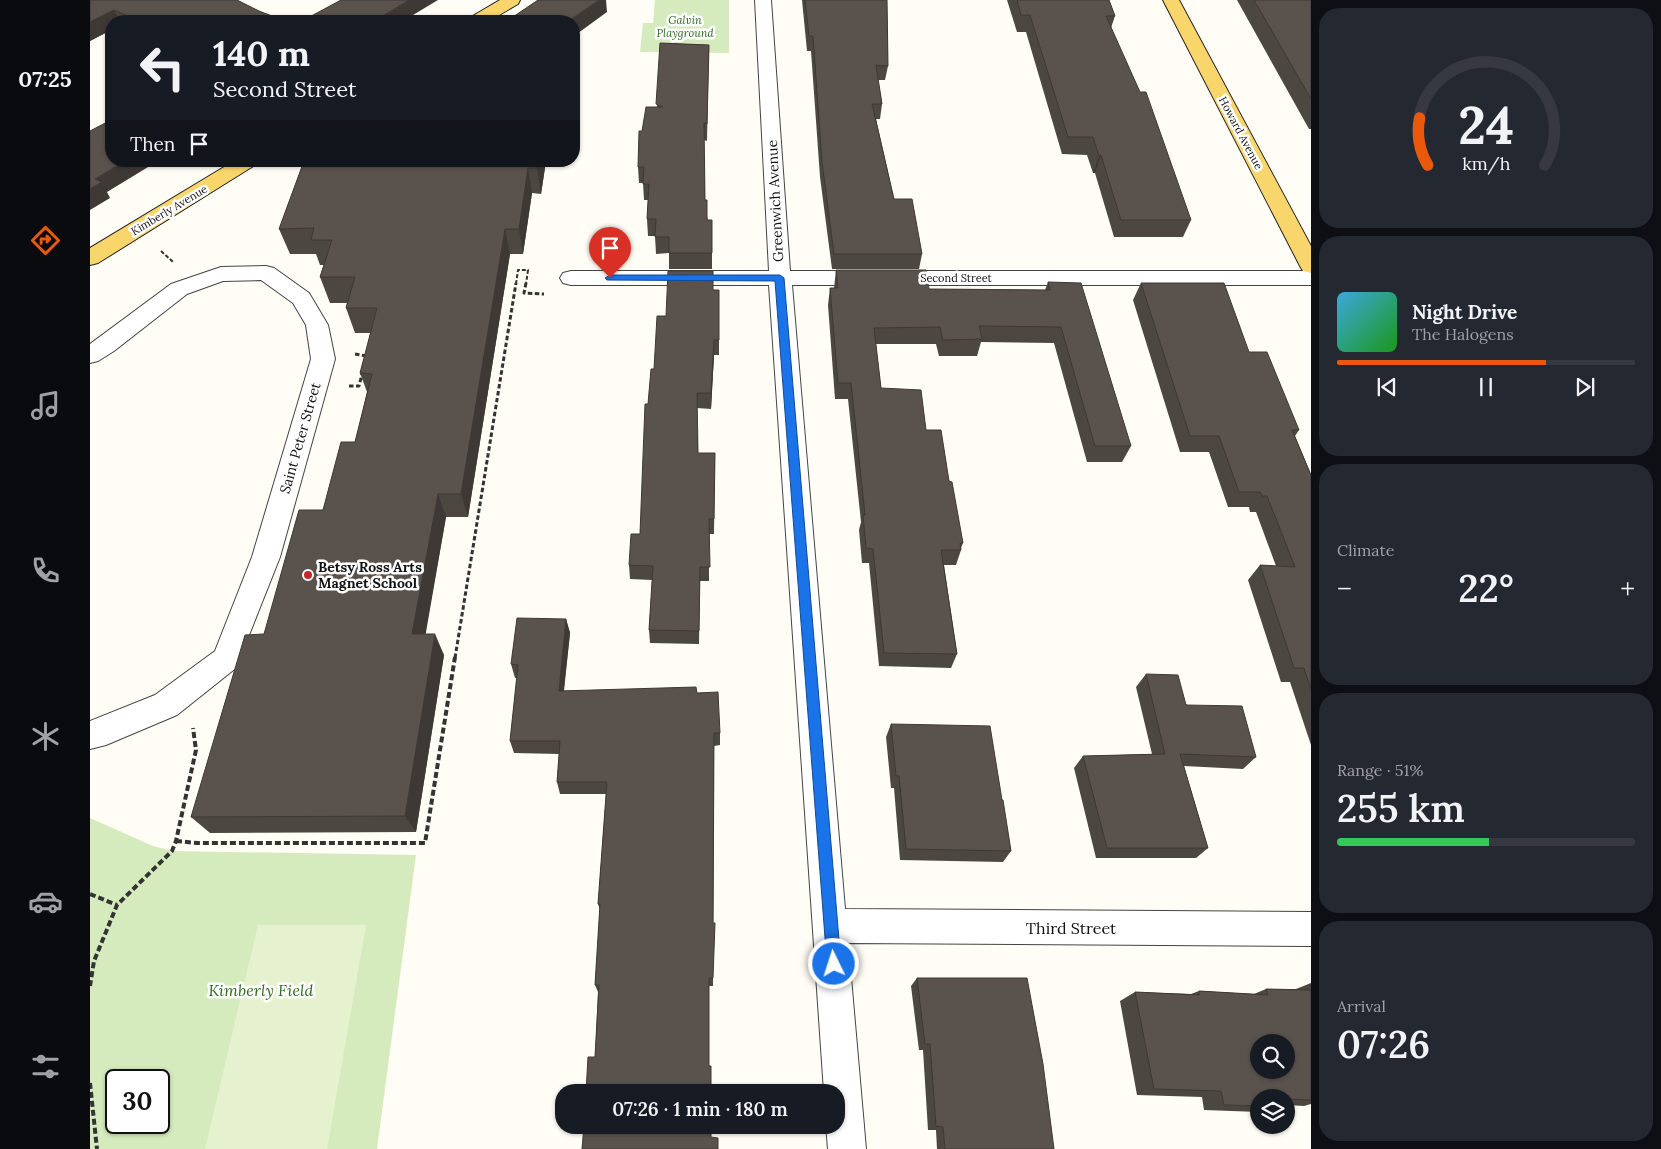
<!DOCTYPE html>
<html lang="en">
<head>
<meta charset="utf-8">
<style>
  body { margin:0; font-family:Lora,serif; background:#242831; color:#f1f3f6; height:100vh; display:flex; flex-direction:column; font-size:19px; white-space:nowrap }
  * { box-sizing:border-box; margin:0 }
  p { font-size:16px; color:#9ea1a6 }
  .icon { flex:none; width:28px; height:28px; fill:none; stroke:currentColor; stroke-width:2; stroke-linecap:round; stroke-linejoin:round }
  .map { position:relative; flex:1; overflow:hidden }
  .panel { display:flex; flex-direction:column; gap:8px; padding:8px; background:#0d0f14; width:350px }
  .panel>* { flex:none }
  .top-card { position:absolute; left:15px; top:15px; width:475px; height:152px; border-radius:20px; box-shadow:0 1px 4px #0004; background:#171b24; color:#f1f3f6; overflow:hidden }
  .buttons { position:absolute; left:1160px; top:1034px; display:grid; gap:10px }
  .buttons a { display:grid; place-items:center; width:45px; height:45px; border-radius:50%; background:#171b24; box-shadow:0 1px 4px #0004; font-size:25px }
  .speed { position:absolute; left:15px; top:1069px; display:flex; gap:10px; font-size:25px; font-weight:700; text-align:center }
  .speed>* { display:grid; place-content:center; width:65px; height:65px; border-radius:50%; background:#171b24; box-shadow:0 1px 4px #0004; line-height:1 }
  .speed .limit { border:2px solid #111; border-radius:8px; background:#fff; color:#111 }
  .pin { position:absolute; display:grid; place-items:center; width:42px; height:42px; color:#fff; margin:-51px -21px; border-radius:50% 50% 50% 0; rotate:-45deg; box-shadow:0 0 5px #0007 }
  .pin .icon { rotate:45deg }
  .me { position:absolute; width:55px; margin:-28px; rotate:356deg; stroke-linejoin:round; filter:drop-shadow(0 0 4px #0008) }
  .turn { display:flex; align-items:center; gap:18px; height:105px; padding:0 25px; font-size:22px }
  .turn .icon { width:65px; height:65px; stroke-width:2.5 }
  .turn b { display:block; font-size:35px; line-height:42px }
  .then { display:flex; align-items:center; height:48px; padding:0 25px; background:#0003; gap:10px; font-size:19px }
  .big { font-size:38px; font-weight:600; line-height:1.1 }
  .panel .widget { flex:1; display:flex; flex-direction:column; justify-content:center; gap:8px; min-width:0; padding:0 18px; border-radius:20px; background:#242831 }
  .panel .dial { align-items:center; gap:0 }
  .dial svg { height:130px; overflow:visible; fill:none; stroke:#363941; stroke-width:7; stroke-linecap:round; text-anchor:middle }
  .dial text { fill:#f1f3f6; stroke:none }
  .song { display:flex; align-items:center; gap:15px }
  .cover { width:60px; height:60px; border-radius:8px; background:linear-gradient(135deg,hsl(200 70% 55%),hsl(120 70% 35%)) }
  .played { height:5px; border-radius:2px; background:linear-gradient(90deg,#ea580c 70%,#363941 70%) }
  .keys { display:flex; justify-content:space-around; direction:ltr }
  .heat { display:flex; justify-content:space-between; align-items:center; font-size:28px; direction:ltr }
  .charge { height:8px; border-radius:4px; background:linear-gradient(90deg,#34c759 51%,#363941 0) }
  .trip { position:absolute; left:465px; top:1084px; width:290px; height:50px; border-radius:20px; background:#171b24; box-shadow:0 1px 4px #0004; font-weight:600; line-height:50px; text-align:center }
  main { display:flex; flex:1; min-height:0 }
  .menu { display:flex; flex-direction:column; width:90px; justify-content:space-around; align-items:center; background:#090b0e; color:#9ea1a6 }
  .menu .icon { width:35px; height:35px }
  .menu .on { color:#ea580c }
  .menu b { font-size:22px; color:#f1f3f6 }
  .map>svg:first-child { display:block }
</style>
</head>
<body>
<main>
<nav class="menu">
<b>07:25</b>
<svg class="icon on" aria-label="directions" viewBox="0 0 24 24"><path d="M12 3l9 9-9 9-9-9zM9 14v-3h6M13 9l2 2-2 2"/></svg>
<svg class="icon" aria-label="music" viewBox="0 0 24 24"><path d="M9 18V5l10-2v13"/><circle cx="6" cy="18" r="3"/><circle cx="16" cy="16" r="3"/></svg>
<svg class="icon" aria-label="phone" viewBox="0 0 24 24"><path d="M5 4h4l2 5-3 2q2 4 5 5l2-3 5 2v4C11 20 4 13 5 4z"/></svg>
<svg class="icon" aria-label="climate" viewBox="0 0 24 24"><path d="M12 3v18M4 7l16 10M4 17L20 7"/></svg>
<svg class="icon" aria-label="car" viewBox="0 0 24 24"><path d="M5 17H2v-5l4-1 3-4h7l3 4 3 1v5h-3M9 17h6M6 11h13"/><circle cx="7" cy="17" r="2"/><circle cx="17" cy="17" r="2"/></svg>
<svg class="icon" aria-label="filters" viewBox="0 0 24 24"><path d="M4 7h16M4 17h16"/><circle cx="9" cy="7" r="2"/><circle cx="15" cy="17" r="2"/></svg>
</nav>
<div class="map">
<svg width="1221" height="1149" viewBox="0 0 1221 1149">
  <rect width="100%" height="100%" fill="#fffdf5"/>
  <path fill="#d5ebbd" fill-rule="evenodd" d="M565,0H639V53L550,52L553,23H563Z
    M0,818L63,846L82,851L326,855L287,1149H0ZM26,1080H69V1122H26Z"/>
  <path fill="#e6f2cf" d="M168,925H276L237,1149H115Z"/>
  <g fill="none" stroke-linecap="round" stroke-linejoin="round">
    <defs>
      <path id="minor" d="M665,0H681L700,271H1221V285H702L755,909L1221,912V946L758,943L776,1149H738L736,1125H746V1092H734L679,285H481L473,283L470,278L473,273L481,271H679Z
        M176,266L184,268L219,293L238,325L245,359L190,557L146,668L87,715L16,745L0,749V721L65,695L125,651L162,557L221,359L216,325L203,303L171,280L133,281L97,294L24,351L8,361L0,363V344L81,284L131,267Z"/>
      <path id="major" d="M410,0H430L428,4L399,21H378L381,17Z
        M1073,0H1089L1221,246V273L1213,271L1210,266Z
        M144,161H168L165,165L8,263L0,265V248Z"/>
    </defs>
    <use href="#minor" stroke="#444" stroke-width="2"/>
    <use href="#major" stroke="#222" stroke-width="2"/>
    <path stroke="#333" stroke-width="2" stroke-dasharray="4 2" stroke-linecap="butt" d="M71,251L83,262
      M426,284L428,270H438L436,284"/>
    <path stroke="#333" stroke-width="3" stroke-dasharray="4.5 2.5" stroke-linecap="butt" d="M436,283L434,293L454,294
      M265,354L277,356
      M259,386H269L272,374
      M365,658L426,283"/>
    <path stroke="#333" stroke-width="4" stroke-dasharray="6 3" stroke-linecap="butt" d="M86,841L107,843H335L365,657
      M0,894L27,905
      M0,986L4,961L27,905L82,851L86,841L106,750L103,728
      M0,1083L7,1149"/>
    <use href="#minor" fill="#fff" fill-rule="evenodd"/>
    <use href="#major" fill="#f9d66b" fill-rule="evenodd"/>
  </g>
  <path fill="#4d4742" d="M0,0L195,21H21V30L0,41Z
    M712,0H797L798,66L795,80H788L792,104L790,119H786L804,199L832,254L829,269H742L730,177L721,51H717Z
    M917,0H1019L1025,16L1021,28L1101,220L1093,237H1024L1005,173H1003L997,155L972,154L936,32H927Z
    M1147,0H1221V129H1219Z
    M570,43L619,45L617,141L614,140L615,200L622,253V269H579V253L566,254L565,236H558L557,219L558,200H554L553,183H549L548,167L552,131L567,107Z
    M214,161H456L451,194L442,193L433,254H420L378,517H356L335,634L354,655L326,832L120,833L101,817L174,634L265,442L277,392L270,373L281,333H265L256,308L257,303H240L230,277L234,265H230L226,254H200L189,229Z
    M746,270L839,289L955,290L958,282L1041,446L1032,462H997L964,343L891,342L887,356H849L846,344H786L791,388L836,430L859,481L873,543L871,548V550L866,565H854L867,654L861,668L789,666L779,563H772L769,530L771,522L758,399H745L738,305L740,288H744Z
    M1051,283L1159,352L1209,430L1205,436L1221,475V745L1200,682H1191L1158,580L1170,565L1186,566L1166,512H1160L1159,507H1138L1119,452H1090L1043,300Z
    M623,290H629V355H624L621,409L607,408L608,453H625L624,534H619V581H610L609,644L560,643L559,630L562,580L540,579L539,565L550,534L558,404L564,369L576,316Z
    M476,619L480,633L474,691L607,693L630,733V745L624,746L623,986H619L505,1057L508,992L505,985L510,910L508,904L516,794H470L467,782L469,754L424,753L420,741L427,678H425L421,664Z
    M1056,674L1166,757L1153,769L1094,766L1118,848L1106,858H1006L984,768L993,756L1062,754L1046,687Z
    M801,724L912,800L921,851L913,862L810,860L804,788H801L796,737Z
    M827,978L964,1149H847L846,1130H838L833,1050H829L821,986Z
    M1221,983V1104L1214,1106L1196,1105V1098H1169V1112L1114,1110L1112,1097L1047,1095L1030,1001L1045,992L1101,994L1109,991L1164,994L1176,989H1206Z"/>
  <path fill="#3f3936" d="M319,0H348L313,21H284Z
    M509,0H516L517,12L484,36V21H478Z
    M24,10L30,21H21V30L0,41V22Z
    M1011,155L1005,173H1003L1009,156Z
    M34,161H68L17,192L20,198L0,210V189L5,179Z
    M448,161H456L451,194L447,168Z
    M438,168L442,193L433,254L429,229Z
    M415,229L420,254L378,517L371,494Z
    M624,340V355L621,409V393Z
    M348,494L356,517L332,655L322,634Z
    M476,619L480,633L472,705L469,691Z
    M345,634L354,655L326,832L315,816Z"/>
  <path fill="#5a524d" stroke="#3f3936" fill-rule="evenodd" d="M0,0H147L169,11L195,21H49L24,10L0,22Z
    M251,0H319L284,21H212Z
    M448,0H509L478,21H417Z
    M715,0H797L798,66L786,65L792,104H782L804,199H822L832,254H744L732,162L723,36H719Z
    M927,0H1019L1025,16H1016L1050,92H1056L1101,220H1031L1011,155L1009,156L1003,137H978L940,15H931Z
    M1164,0H1221V99Z
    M570,43L619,45L617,124L614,123L615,200H617V220H622V253H579V237H565L566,219H557L559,184H553L554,167H548L549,131H552L556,107H573L566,104Z
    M21,120V161H34L5,179L12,182L0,189V131Z
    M214,161H448L447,168H438L429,229H415L371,494H348L322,634H345L315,816L101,817L155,635L174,634L209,510H233L251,442H265L282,374L270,373L287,308H256L265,277H230L242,240H221L224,228L189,229Z
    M746,270H836L839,289L960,290L958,282L991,283L1041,446H1005L971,327L889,326L892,339L853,340L850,327L784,328L791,388L831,390L836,430H851L859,481L862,482L873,543H870L871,550H851L867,654L794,653L783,549L776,548L773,515H775L761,383H748L740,288H748Z
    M578,271H623V290H629V340H624L621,393H607L608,453H625L624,519H619L620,567H610L609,631L559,630L563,566L539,565L541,534H550L555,404H558L561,369H564L567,316H576Z
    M1051,283H1134L1159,352H1177L1209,430H1202L1221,475V689L1214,668H1204L1170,565L1205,567L1177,496H1172L1170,492H1149L1129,436H1100Z
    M427,618L476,619L469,691L606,687L607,693L628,692L630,733H624L623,923H625L623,978H619V1066H621V1092H496L498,1057H505L509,985H505L510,904H508L517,782H467L470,741H420L428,665L421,664Z
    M1056,674L1088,675L1096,705L1152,706L1166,757L1090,754L1118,848H1017L993,756L1075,754Z
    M801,724L900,726L912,800H913L921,851L816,849L809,776H806Z
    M827,978H937L953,1064L964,1149H855L853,1127L846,1126L840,1044H835Z
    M1176,989L1221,990V1100L1196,1099V1098H1169V1106L1134,1105L1131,1091L1064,1089L1045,992L1109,995V991L1178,995ZM1169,1042H1196V1070H1169Z
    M494,1125H621V1137L628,1138V1149H492Z"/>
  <path fill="#1a73e8" stroke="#114b97" d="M520,275H690L694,278L751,964L749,969L744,971L739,969L737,964L685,281L517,280L515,278Z"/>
  <circle fill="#c4262e" stroke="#fff" stroke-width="2" cx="218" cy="575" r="5"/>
  <g text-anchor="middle" stroke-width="5" stroke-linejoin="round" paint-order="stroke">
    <g font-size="11" font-style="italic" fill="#2f6b1f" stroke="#fff">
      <text x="595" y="24">Galvin<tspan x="595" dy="13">Playground</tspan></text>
    </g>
    <g font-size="11" fill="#111" stroke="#fff">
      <text transform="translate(1151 133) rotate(62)" y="4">Howard Avenue</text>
      <text transform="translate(79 210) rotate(-31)" y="4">Kimberly Avenue</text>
      <text x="866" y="282">Second Street</text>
    </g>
    <g font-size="14" fill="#111" stroke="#fff">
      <text transform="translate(685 201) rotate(-93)" y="5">Greenwich Avenue</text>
      <text transform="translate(210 438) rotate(-74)" y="5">Saint Peter Street</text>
    </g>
    <g font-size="14" font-weight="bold" fill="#111" stroke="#fff" text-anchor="start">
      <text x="228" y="572">Betsy Ross Arts<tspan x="228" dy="16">Magnet School</tspan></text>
    </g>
    <g font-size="16" fill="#111" stroke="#fff">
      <text x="981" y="934">Third Street</text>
    </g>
    <g font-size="16" font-style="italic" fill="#2f6b1f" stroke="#fff">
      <text x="171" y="996">Kimberly Field</text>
    </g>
  </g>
</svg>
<div class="buttons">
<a><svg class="icon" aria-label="search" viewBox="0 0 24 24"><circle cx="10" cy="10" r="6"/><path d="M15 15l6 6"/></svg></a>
<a><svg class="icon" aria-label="layers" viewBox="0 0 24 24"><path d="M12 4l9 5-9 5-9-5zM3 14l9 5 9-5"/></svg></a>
</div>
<div class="speed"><div class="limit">30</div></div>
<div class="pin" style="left:520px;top:278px;background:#d93025"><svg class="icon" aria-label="arrive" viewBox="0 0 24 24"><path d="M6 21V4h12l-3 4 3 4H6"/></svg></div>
<svg class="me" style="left:744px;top:964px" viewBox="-20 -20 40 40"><circle r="17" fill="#1a73e8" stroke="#fff" stroke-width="3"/><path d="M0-11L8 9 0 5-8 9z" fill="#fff"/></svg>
<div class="trip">07:26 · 1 min · 180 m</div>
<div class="top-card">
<div class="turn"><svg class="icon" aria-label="left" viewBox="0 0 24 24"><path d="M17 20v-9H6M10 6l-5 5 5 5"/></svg><div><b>140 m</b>Second Street</div></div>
<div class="then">Then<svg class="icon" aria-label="arrive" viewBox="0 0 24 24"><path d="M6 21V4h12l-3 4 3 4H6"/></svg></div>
</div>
</div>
<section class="panel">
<div class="widget dial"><svg viewBox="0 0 100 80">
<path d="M14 69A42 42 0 1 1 86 69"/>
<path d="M14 69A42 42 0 0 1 9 40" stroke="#ea580c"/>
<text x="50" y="56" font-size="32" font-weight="700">24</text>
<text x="50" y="72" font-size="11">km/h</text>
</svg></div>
<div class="widget">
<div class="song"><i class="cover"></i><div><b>Night Drive</b><p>The Halogens</p></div></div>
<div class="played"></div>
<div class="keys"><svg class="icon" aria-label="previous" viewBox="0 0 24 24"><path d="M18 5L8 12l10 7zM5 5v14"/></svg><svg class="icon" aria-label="pause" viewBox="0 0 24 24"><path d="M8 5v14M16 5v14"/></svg><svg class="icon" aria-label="next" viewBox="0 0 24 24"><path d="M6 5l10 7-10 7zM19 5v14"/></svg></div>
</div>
<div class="widget"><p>Climate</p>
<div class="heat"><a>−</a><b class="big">22°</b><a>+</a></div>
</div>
<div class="widget"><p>Range · 51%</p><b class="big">255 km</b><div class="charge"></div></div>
<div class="widget"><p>Arrival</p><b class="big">07:26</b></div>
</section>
</main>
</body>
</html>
